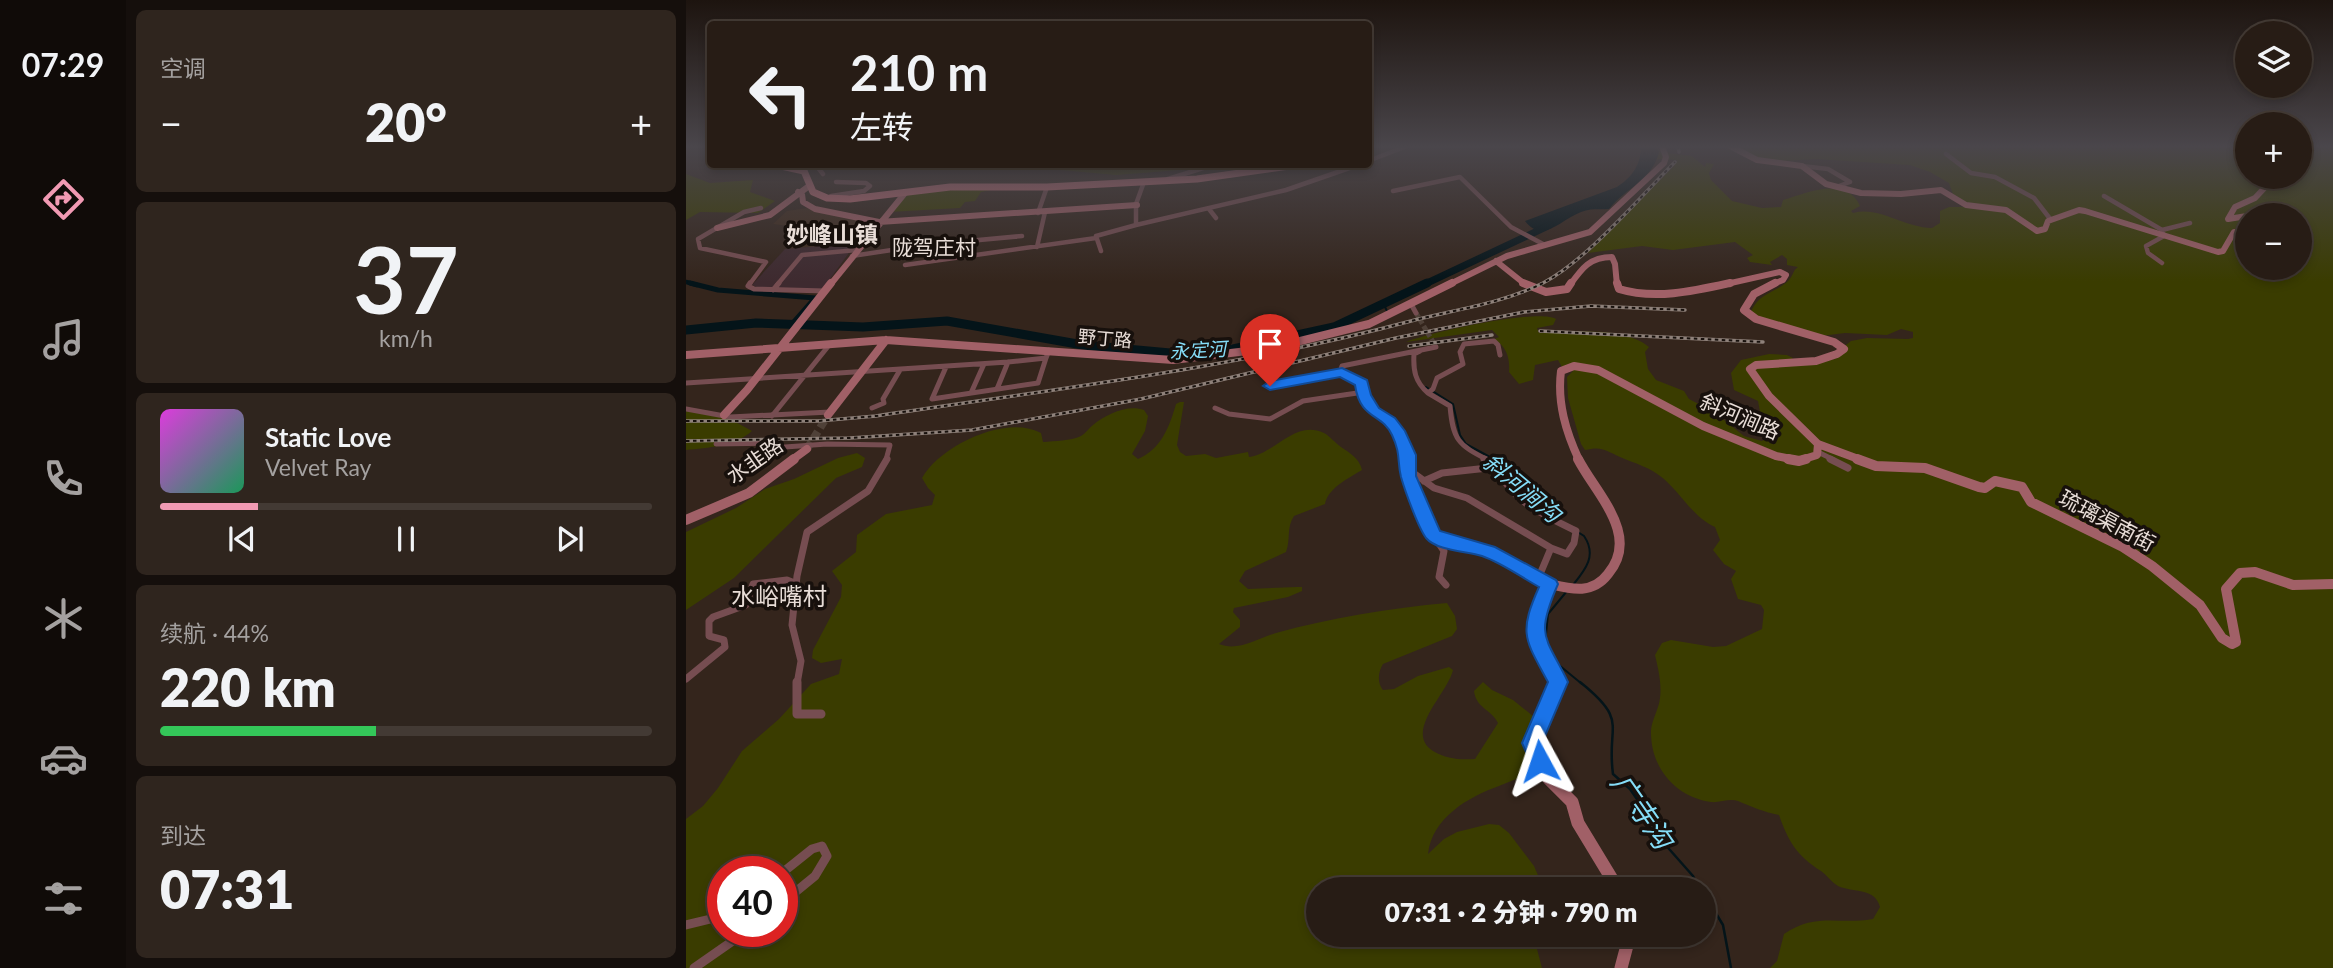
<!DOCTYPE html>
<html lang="zh">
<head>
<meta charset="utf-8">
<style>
  body { margin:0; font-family:Lato,"Noto Sans SC",sans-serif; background:#2f251e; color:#f1f3f6; height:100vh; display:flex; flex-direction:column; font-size:26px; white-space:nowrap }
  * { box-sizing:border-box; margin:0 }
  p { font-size:23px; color:#a4a1a0 }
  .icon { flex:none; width:38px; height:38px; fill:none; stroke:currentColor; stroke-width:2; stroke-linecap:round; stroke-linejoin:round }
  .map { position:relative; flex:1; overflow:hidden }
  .details { display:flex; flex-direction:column; gap:10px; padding:10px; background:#150f0c; width:560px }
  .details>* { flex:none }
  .top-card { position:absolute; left:21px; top:21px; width:665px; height:147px; border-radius:7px; box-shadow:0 4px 10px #0003,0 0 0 2px #433a34; background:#271c15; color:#f1f3f6; overflow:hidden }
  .buttons { position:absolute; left:1549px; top:21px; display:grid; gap:14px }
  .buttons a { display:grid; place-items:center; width:77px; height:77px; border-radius:50%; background:#271c15; box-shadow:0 4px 10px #0003,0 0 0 2px #433a34; font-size:35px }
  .speed { position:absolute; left:21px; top:856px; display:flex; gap:14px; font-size:35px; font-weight:700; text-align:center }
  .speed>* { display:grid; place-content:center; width:91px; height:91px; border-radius:50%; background:#271c15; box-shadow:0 4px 10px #0003,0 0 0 2px #433a34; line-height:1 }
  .speed .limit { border:10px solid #d22; background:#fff; color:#111 }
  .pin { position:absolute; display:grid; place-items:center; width:60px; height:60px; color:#fff; margin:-72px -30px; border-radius:50% 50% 50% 0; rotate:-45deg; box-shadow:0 0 7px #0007 }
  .pin .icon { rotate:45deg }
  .me { position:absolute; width:77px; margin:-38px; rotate:355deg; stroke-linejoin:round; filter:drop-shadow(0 0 5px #0008) }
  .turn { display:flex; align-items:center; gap:24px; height:147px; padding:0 28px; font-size:32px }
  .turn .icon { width:91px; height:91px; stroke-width:2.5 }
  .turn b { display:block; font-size:49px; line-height:60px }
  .big { font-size:52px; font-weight:800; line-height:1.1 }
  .details .tile { flex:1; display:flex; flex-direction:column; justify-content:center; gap:10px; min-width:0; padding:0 24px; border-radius:10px; background:#2f251e }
  .details .dial { align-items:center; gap:0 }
  .dial b { font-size:91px; line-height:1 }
  .song { display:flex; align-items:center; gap:21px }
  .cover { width:84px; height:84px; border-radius:10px; background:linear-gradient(135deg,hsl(300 70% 55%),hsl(150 70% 35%)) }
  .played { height:7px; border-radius:4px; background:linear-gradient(90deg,#f19ab3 20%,#433a34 20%) }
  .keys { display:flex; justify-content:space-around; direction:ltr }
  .heat { display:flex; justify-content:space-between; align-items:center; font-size:38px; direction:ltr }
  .charge { height:10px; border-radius:5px; background:linear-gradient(90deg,#34c759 44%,#433a34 0) }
  .trip { position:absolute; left:620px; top:877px; width:410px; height:70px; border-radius:35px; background:#271c15; box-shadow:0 4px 10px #0003,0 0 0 2px #433a34; font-weight:800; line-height:70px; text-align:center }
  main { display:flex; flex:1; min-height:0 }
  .tab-bar { display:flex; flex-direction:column; width:126px; justify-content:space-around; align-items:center; background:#100b08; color:#a4a1a0 }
  .tab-bar .icon { width:49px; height:49px }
  .tab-bar .active { color:#f19ab3 }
  .tab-bar b { font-size:32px; color:#f1f3f6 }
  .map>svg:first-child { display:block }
</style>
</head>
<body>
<main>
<nav class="tab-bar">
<b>07:29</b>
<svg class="icon active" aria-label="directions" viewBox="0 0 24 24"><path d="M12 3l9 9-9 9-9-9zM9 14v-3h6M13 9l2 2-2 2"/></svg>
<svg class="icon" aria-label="music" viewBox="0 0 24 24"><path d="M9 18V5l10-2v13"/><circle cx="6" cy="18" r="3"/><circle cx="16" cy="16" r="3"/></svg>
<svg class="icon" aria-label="phone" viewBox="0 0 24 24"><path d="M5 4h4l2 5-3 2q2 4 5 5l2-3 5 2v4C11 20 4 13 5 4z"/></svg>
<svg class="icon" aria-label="climate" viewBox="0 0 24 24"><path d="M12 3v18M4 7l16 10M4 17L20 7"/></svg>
<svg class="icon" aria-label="car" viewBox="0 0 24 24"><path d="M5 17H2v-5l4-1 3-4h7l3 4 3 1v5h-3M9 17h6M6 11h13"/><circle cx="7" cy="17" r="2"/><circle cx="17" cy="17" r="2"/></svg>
<svg class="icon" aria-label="filters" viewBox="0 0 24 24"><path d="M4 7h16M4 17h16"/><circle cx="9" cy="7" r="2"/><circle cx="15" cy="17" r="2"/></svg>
</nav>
<section class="details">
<div class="tile"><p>空调</p>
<div class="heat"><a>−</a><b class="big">20°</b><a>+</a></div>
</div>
<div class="tile dial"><b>37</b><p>km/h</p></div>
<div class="tile">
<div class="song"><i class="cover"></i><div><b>Static Love</b><p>Velvet Ray</p></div></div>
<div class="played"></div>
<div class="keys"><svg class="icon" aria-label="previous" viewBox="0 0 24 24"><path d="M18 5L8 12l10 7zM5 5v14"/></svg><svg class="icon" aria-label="pause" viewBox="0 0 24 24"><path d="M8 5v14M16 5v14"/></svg><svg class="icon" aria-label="next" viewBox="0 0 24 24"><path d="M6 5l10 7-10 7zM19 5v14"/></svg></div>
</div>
<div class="tile"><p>续航 · 44%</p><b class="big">220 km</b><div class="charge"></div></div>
<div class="tile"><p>到达</p><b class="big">07:31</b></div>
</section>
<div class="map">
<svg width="1647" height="968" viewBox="0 0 1647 968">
  <rect width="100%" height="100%" fill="#34251c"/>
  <path fill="#3f2b1d" d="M121,208L151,216L186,223L170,243L104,249L125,229L87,224L101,211Z"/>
  <path fill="#3e2a2f" d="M170,243L134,293L77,290L66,285L99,249Z"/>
  <path fill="#3a3c00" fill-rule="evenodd" d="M1046,146H1561V177H1614V146H1647V968H1084L1091,961L1098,934C1130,912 1152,925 1187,919L1194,907C1189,887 1167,893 1152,886C1145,882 1141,875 1135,871C1111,856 1102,841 1093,815C1078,812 1066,807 1052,801C1044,798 1033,803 1025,802C989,797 964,767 965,730C966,719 973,709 974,698C976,684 972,668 969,655L976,643L985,640L1027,647L1040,646L1076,629L1078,610L1075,605L1052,599L1045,579L1050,571L1038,564L1027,550L1034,540L1029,527C1007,517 996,495 978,479C964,467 950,464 934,457C919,450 916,446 899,450L895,444L882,398L881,377L887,371L876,367L872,360L849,365L847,380L833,384L823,372C824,358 821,347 808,339L813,337L806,330L720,342C742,333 852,308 870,319L867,325L851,328L853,333C883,333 936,325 963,347L959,352L962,369L970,380L998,391L1003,399L1028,412L1058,436L1076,441L1083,436L1084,430L1075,417L1072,401L1048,390L1045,373L1055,360L1083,354L1101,355L1107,358L1104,361L1128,364L1149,359L1160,351V345L1165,341L1181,338L1222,339L1227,338V332L1215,329L1201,335L1159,333L1135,336L1075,320L1065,312C1073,292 1090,293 1103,280C1108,274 1107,270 1112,267L1101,265V259L1096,255L1084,262L1086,265L1064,262L1061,258L1067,255L1049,242L987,250L956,246L902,253L988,166L991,160L971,159L973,152L1006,156L1019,167L1020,163L1028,164L1023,173L1025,180L1046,201L1076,208L1095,207L1097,200C1120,193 1161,175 1174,206L1165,211L1167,213C1194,206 1218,228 1246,228L1254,223V211L1263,207H1282L1267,194L1263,183L1244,172L1224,165L1129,159L1082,162ZM1561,215H1614V268H1561Z
    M508,165L507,169L430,175L330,166Z
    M0,174L24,183L67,180L64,192L89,201L72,213L14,212L0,220Z
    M260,189H310L295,192L289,201L279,202L274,208L203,212L222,195Z
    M494,402H498L491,445L494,452L500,456L519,454L530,458L562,452L563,457C589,454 609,419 638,433C644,436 649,443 655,447C665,454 673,458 676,470C663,478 642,488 639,504L608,516C600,528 605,539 600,552L559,571L553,581L562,589L611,587H616V591L602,597L548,608L547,612L554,620V627L533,644C552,652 572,638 590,633C644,618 705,608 761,603L769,616L771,629L766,636L697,664C692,672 691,683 697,690L708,689L732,676L763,667L767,670C762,693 717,732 747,751C761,759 773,760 789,759L812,723C805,709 790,708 788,691L797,682L806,690L827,700L852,720V768C841,777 826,780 813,786C782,797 746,818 742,854L758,839L771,832L803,824L813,825L823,833L848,866L858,889H632V934L857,935L851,949L856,968H0V819L17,806L32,788L56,751L93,719L125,684L153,674L156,659L135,663L126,658L127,650L155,597L156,585L146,571L170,552L171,535L200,514L246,505L249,495L242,488L236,478C254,446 320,414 355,433L357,442C369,441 384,441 395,436C400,433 403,428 407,425C420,414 442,404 458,410L462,416L459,431L446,454L452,459C475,449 483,428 490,404ZM37,872H96V931H37Z
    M0,411L44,419L66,431C49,446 22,448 0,450Z
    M171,453L179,458L176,467L150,478L48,578L0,610V532L50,508L79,489L108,479L152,458Z"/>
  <path fill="#041419" d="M955,146H970L973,152C966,181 939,188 923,209C913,210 905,208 895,212C874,220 857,244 839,221L931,187C946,177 955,165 955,146Z"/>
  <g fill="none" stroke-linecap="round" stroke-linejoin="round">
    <path stroke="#041419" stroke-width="2" d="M697,303L701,311
      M740,387L767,404L774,435L780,444L813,462L826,483L840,498L898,536C911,555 900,569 887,585
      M859,644L862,614L881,591
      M868,661L896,684"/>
    <path stroke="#041419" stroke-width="2.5" d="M894,682C944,722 920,724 927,774L944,789L953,802L961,824L1007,876L1014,889
      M1017,892L1037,925L1045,968"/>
    <path stroke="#041419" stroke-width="4.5" d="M0,282L11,285"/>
    <path stroke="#041419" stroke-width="5" d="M4,283L32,290L129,298L106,324"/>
    <path stroke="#041419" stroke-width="7" d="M737,285L864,225"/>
    <path stroke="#041419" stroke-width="9" d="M0,330L70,323L177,327L261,321L397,345L495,354L547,349L648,327L741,283"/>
    <path stroke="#4f4138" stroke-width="5" stroke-dasharray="5 2.5" stroke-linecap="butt" d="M730,313L750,347"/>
    <path stroke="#4f4138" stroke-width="8" stroke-dasharray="8 4.5" stroke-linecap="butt" d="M121,449L142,415"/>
    <path stroke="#764d51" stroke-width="4.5" d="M1260,154L1285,173L1309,177L1348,198L1365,220
      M682,161L721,146
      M129,164L137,174
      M1116,166L1142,169L1164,182L1150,187
      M482,179L530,164
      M458,182L450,204V225L600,190L675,164
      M707,191L774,177L825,227L857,244
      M145,196L178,191L184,186L180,183L150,182
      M1418,196L1476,230
      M523,209L530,218
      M352,213L361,187
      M351,247L359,212
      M415,251L410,236L450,225
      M166,256L239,245L336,236
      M1476,263L1462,253L1460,246L1478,236L1476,230L1504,223
      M219,265L410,238
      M63,285L80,262L14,248L12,239L58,212L75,208
      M91,285L116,255L171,250"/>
    <path stroke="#764d51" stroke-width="5" d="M64,283L62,286L68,289L139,291
      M87,290L93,283
      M725,304L730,313
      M734,351L728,354C727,370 729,382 742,393
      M0,383L322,362L360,358L363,350
      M584,386L656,373
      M311,389L322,362
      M285,393L298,364
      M246,399L352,383L360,358
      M246,399L260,367
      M186,408L198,403L197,399L214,370
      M529,408L543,414L584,419L617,401L678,392
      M0,409L44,417L144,412
      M86,416L144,344
      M30,444L86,443L85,448L141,444L204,445L200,460
      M1132,452L1148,460
      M722,460C719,419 682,422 676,383L654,372L656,366L750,347
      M802,460C772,445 767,440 764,406L742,393L747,389L751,378L777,364L774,352L778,344L808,341L812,345L814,355"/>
    <path stroke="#764d51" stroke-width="7" d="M722,459L723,476L747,535L758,541L803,552L863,584
      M1144,459L1162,468
      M722,469L748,488L781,498L865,548L881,554L888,543L890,531C858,515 824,501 810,465L798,459
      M738,481L756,473L811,467
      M748,536L758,551L753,577L760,585
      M852,579L865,548
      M0,679L39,647L38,640L23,636V621L27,617L60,605L67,584L101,580L111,584
      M111,684L115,661L106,625L111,576L121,532L182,491L201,459"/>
    <path stroke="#764d51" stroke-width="9" d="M111,682V714H135
      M96,873L126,849L136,846L141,856L129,876L96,903
      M0,925L37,916
      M8,968L61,931"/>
    <path stroke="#a16067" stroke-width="6" d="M1044,146L1071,160L1116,166L1140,184L1175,193L1215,194L1255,190L1280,205L1320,210L1351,231L1359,229L1362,221L1393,210L1399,211L1532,252L1537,251L1548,232L1561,233
      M1548,146L1552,155L1561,161
      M112,192L116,194L117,202L129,209L193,222L451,205
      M1561,216L1542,219L1549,207L1569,198L1585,181L1584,177
      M31,228L84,215L123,186
      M810,261L840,285
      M144,285L219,193
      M762,285L821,256L904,232L978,163L980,157L976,146
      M884,285C896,268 904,257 926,257L929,264L931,285
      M1036,285L1094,272L1100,275L1097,280L1085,285"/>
    <path stroke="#a16067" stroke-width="8" d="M837,283L860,292L881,289L885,283
      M931,283L933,289C969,300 1008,291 1044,283
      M1089,283L1068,294L1058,310L1070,319L1148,342L1158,349L1151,354L1130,361L1070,365L1064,369L1083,396L1132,444L1131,455L1115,460
      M0,355L200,340L487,360L586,348L683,324L766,283
      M38,415L61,390L145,283
      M142,415L200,340
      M1132,444L1175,460
      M106,460L121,449
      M893,460C880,432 871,403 875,371L888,366L912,370L1017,426L1090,456L1110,460"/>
    <path stroke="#a16067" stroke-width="10" d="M1102,459L1113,461L1120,459
      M1171,459L1190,466L1239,468L1293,487L1299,488L1309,481L1336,487L1345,502L1437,547L1466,566L1514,605L1536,638L1546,644L1550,642L1540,589L1554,573L1569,572L1607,585L1647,584
      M0,520L63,493L108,459
      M871,684L851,635L852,613L863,584C885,589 906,595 922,574C955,535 910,494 892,459"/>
    <path stroke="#a16067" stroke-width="13" d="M872,682L846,743L863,779L886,802L892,823L932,889
      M935,968L944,934"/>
    <path stroke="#c26e78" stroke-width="7" d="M86,164L118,171L127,192L141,198L164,199L264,187H361L511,179L618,164"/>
    <defs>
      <path id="rail" d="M992,146L993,152
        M854,331L1077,342
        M723,346L806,335
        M0,421H132L190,416C369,389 550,368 725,321C768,310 818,303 857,283C901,260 953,198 989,162
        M0,441L164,438L286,430L455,399L710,338L838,312L905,306L999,310"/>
    </defs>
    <use href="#rail" stroke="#8e817a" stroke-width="3.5"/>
    <use href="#rail" stroke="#17100c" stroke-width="2" stroke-dasharray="3.5" stroke-linecap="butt"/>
  </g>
  <linearGradient id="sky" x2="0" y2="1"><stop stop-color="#1d140f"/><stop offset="0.52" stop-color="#4a464b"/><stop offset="1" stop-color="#4a464b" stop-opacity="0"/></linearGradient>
  <rect width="1647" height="282" fill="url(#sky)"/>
  <path fill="#1a73e8" stroke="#114b97" stroke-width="2" d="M656,368L681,380L685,395L693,408L709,418L719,431L730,455V476L754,531L809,547L870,580L872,584C849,637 859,635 882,682L856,743L865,761L862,768L854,771L847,768L836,743L862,682C839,639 832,634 853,587C835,577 816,563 796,556C780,551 751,551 740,538C732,527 719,491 715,477C711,461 715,454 706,435C696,413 674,420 669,385L654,377L584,390L577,386L584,381Z"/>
  <g text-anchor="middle" stroke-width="7" stroke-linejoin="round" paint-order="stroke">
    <g font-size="18" fill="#e8ddd7" stroke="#17100c">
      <text transform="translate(419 339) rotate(5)" y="6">野丁路</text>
    </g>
    <g font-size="19" font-style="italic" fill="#85ddf8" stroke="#17100c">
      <text transform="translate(512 350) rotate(-3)" y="7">永定河</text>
    </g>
    <g font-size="21" fill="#e8ddd7" stroke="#17100c">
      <text x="248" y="255">陇驾庄村</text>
    </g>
    <g font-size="21" fill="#e8ddd7" stroke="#17100c">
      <text transform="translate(1054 417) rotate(23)" y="7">斜河涧路</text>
      <text transform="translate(69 461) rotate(-35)" y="7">水韭路</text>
      <text transform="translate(1421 521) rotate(28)" y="7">琉璃渠南街</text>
    </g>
    <g font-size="23" font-weight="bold" fill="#e8ddd7" stroke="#17100c">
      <text x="146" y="243">妙峰山镇</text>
    </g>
    <g font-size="23" font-style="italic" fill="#85ddf8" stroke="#17100c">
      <text transform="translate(836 488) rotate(40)" y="8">斜河涧沟</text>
    </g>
    <g font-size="24" fill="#e8ddd7" stroke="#17100c">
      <text x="93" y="605">水峪嘴村</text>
    </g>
    <g font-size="28" font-style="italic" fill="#85ddf8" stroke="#17100c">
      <text transform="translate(956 811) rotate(55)" y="10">广寺沟</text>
    </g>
  </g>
</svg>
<div class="buttons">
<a><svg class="icon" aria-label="layers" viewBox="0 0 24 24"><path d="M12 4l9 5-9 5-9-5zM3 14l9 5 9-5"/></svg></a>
<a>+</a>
<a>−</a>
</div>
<div class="speed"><div class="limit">40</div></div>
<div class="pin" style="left:584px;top:386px;background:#d93025"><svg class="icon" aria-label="arrive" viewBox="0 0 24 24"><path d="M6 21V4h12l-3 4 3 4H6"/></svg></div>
<svg class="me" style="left:854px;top:761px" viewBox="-20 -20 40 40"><path d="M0-17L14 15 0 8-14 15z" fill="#1a73e8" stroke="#fff" stroke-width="4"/></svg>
<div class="trip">07:31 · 2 分钟 · 790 m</div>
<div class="top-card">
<div class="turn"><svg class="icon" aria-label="left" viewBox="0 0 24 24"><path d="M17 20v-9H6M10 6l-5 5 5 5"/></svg><div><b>210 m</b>左转</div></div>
</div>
</div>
</main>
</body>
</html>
